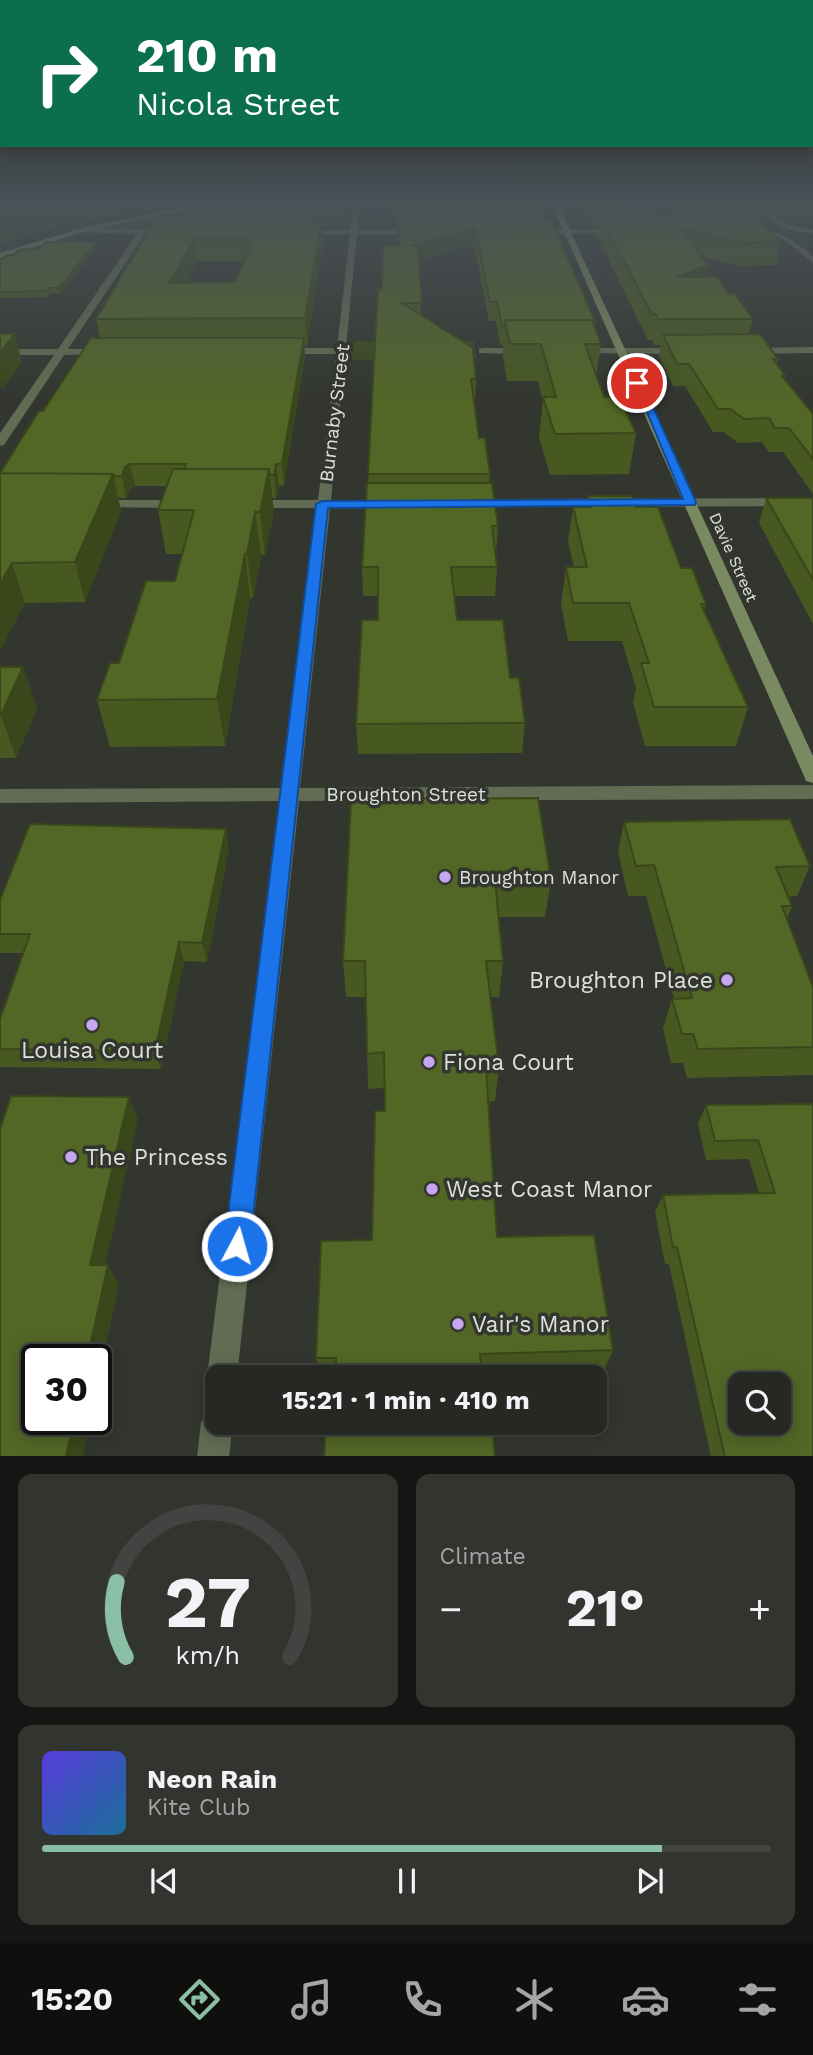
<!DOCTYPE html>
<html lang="en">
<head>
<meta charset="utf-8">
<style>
  body { margin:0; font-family:"Work Sans",sans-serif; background:#323430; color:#f1f3f6; height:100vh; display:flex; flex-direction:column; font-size:26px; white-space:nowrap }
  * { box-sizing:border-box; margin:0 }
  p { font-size:23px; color:#a4a6a6 }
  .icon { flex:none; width:38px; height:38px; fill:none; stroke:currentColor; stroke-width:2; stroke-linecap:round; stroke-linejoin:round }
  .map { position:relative; height:1456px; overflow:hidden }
  .drawer { display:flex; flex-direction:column; gap:18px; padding:18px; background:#151613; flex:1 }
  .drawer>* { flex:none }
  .banner { position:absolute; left:0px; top:0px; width:814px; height:147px; box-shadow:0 4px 18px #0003,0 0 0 2px #424441; background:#0b6e4f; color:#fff; overflow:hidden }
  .tools { position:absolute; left:728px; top:1372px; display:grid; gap:14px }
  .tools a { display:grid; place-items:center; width:63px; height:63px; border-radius:14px; background:#262823; box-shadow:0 4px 18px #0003,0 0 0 2px #424441; font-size:35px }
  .speed { position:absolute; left:21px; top:1344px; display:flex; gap:14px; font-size:35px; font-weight:700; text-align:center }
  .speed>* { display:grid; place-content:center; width:91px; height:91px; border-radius:50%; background:#262823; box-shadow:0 4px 18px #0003,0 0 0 2px #424441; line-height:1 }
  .speed .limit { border:4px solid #111; border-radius:10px; background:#fff; color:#111 }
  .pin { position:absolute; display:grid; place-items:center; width:60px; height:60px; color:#fff; margin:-30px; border:4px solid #fff; border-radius:50%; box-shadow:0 2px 7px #0007 }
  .me { position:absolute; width:77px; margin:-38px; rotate:6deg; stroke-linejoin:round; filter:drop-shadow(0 0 5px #0008) }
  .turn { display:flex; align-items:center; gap:24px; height:147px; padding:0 21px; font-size:32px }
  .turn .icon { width:91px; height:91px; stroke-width:2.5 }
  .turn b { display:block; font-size:49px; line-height:60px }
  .big { font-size:52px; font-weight:700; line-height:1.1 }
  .drawer .card { flex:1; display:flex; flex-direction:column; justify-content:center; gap:10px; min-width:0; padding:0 24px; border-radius:14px; background:#323430 }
  .drawer .dial { align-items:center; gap:0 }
  .dial svg { height:182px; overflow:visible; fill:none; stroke:#424441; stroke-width:7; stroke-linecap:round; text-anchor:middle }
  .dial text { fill:#f1f3f6; stroke:none }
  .song { display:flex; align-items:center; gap:21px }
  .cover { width:84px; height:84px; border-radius:10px; background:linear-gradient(135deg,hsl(250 70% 55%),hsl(200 70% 35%)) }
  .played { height:7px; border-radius:4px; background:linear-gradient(90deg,#8abfa5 85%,#424441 85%) }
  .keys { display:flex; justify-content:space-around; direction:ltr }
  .heat { display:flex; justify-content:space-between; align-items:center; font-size:38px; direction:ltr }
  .drawer .tiles { flex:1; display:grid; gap:18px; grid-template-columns:1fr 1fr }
  .card:last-child { grid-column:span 2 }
  .trip { position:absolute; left:205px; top:1365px; width:402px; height:70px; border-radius:14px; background:#262823; box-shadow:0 4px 18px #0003,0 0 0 2px #424441; font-weight:700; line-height:70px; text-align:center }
  .dock { display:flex; height:112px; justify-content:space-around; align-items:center; background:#0f100e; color:#a4a6a6 }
  .dock .icon { width:49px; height:49px }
  .dock .active { color:#8abfa5 }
  .dock b { font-size:32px; color:#f1f3f6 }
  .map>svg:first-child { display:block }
</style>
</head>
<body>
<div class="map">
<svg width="813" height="1457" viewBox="0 0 813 1457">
  <rect width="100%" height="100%" fill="#33362f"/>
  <path fill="#3a3f31" d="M567,200H651L670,226L583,228Z"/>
  <path fill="#3b491d" d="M10,200H202L46,229L0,246V201Z
    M241,200H352L349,227L337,229H97L118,222Z
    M354,341H474L476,359L352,360Z"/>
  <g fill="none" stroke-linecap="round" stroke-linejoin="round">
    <path fill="#626c52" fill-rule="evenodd" d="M354,200H360L358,230H421L425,232L421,234H357L331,500H390L397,504L390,508H330L300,788L813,785V799L299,801L237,1377H217V1390L211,1388L207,1377L280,801L0,803V789L281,788L317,508H250L243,504L250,500H318L336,354H282L277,351L282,348H337L350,234H298L294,232L298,230H350Z
      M748,200H755C773,217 787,228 813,229V233C784,232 767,221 748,200Z
      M74,228L169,230L173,232L145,234L68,349H104L109,352L108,354L64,355L4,445L0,446V433L54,355H0V349H58L137,234L71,232Z
      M620,229L623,233L533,234L529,232L533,230Z
      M750,229C777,230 793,238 813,257V263L783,239L770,235L747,233Z
      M813,347V353L749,354L744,351L749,348Z
      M483,348H525L530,351L525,354L479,353V349Z
      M578,348H683L688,351L683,354L574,353V349Z
      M813,498V506L474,507L467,503L474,499Z
      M96,500H183L190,504L183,508L91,507V501Z
      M217,1407V1423H233L229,1457H197L201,1423L206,1412Z"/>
    <path fill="#7a8a60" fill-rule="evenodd" d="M221,200H233L87,231L0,258V253L85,227Z
      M550,200H556L813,756V783L806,781L804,776Z"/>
  </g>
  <path fill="#475821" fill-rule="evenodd" d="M381,200H546L548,203L546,220L595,321V327L601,344L596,377L604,397L636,433L629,474L550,475L539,437L543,401L538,381H507L503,357V345H500L496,321H489L474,245L419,261L421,315L476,379L475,400H474L479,438L490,474L489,483L498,526L496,554L497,567L495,596H454L457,620L510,678L525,723L522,753L358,754L356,724L378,620V596H363L362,567L382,290L398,246L395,210H381Z
    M579,200H620L628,210L627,214H675L663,200H813V215L776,214L761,202L758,214H746L781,242L776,265L739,266L702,257L706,277L730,295L753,319L749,334L778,359L777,364L785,375L784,379L813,414V494L783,452H769L762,442L738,443L724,432H713L685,386H673L659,356L661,345H654L652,340H648L597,236L598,226H592Z
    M272,214V219L313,221L323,244L307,345L304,346L305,357L284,485L279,486L276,498H272L274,511L265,555H261L253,598H250L225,746L110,747L97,700L119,663L175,581L183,554H166L158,510L167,486H135L130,489L126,498H118L121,511L85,602L25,603L0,650V473L43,411L100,338L96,319L158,215ZM198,261H244L235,282H187Z
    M96,242L97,248L61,293H51L48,297L0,298V259L40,248Z
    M588,496L636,507L706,604L704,611L748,707L736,746H645L633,702L636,688L622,641H568L561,604L566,567H574L568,542L573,507H587Z
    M766,498H813V624L759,523Z
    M0,667H23L37,709L16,758H0Z
    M351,799L551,880L545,917H499L503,961L499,997H491L499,1067L495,1101L488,1102L497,1237L613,1350L601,1377H320L316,1358L372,1240L385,1111L384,1088L368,1089L366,997H346L343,961Z
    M624,822L810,866L797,896L788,897L792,906L787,919L813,987V1075L687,1078L683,1063H671L663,1028L672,999H674L646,896H628L618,852Z
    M229,848L207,962L184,961L161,1069L0,1067V1019L23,953H0V900Z
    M813,1104V1457H711L669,1264H665L655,1212L663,1195L759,1193L749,1159L706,1160L698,1124L706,1105Z"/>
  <path fill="#39471b" d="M322,221L323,244L307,345L305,318Z
    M475,228L474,245L411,263V246Z
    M195,238L198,261L173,308L169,283Z
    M96,242L97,248L61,293L59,288Z
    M708,265L703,289L677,277Z
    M49,288L51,293L48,297L47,291Z
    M15,334L22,362L2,389L0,382V352Z
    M304,338L305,357L284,485L282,464Z
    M130,464L135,486L130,489L126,498L122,476L125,467Z
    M276,464L279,486L276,498L274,475Z
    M269,469L274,511L265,555L260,512Z
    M113,474L121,511L85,602L75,562Z
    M255,512L261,555L253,598L247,554Z
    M245,554L250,598L225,746L217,699Z
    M12,563L25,603L0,650V584Z
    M23,667L37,709L16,758L1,715Z
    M226,829L229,848L207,962L202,943Z
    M179,942L184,961L161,1069L155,1051Z
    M129,1097L138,1120L101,1285L90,1265Z
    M108,1265L119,1285L96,1393V1360H87Z
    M74,1419H91L83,1457H66Z"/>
  <path fill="#526626" stroke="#39471b" stroke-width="2" fill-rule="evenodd" d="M396,200H546L548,203H396Z
    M589,200H620L628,210H594Z
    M680,200H746L749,203H736L742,209H688Z
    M272,214L268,219L313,218L312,221H322L305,318L96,319L158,215ZM255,234L235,282L169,283L195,238L252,237Z
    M599,214H752L781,242L744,243L682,229L708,265L677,277H717L730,295L734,293L753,319H658L656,314H652Z
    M397,220H551L595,321H592V320H505V326H502L497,302H490L475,228L411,246H418L422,303H402L473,348L476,379H471L479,438H485L490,474H368L378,288L382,290L383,246H400Z
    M46,242H96L59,288H49L47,291L0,292V259H2L7,255H14L19,250L40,248Z
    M505,320H592L601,344H585L604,397H619L636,433L555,434L543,397H556L541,344H510Z
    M0,334H15L0,352Z
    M760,334L778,359H773L785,375L782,376L813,414V459L789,428H775L769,418L744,419L730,409H718L689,364H677L663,335Z
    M91,338H304L282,464H276L274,475H270L269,469H184L186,464H130L125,467L122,476H113V474L0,473L39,411H43Z
    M173,469H269L260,512H255L247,554H245L217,699L97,700L110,663H119L146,581H175L194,510H158Z
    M0,473L113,474L75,562L12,563L0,584Z
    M367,483H492L498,526H492L497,567H451L457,620H503L510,678H519L525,723L356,724L362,620H378V567H362Z
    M588,496H632L636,507H658L681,568H692L706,604H701L748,707H654L641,663H649L629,603H573L566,567H587L573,507H591Z
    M766,498H813V580Z
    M0,667H23L1,715H0Z
    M538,798L551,880H495L503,961H486L499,1067H486L497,1237L594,1235L613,1350L480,1354L482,1377H336V1358H316L321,1241L372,1240L375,1111H385L384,1052L367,1054L365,961H343L351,799Z
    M790,819L810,866L776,867L792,906H782L813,987V1047L698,1049L693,1034H682L672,999L692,998L654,865L636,866L624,822Z
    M30,824L226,829L202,943L179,942L155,1051L0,1049V1019L30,934H0V900Z
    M11,1096L129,1097L90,1265H108L87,1360H37V1419H74L66,1457H0V1129Z
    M813,1104V1457H725L677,1247H673L663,1195L775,1193L758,1140L715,1141L706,1105ZM740,1384H779V1423H740Z
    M326,1423H492L495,1457H324Z"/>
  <linearGradient id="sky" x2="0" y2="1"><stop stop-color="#1c1e1a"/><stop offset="0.5" stop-color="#4a5258"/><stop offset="1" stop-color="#4a5258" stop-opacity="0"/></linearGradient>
  <rect width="813" height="403" fill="url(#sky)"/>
  <path fill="#1a73e8" stroke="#114b97" stroke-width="2" d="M634,381L642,383L696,502L695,505L328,508L250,1246L246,1255L237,1259L228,1255L224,1246L316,504L322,501L683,499Z"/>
  <g fill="#c7a6ef" stroke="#33362f" stroke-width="2.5">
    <circle cx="445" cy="877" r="7"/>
    <circle cx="727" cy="980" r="7"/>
    <circle cx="92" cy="1025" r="7"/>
    <circle cx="429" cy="1062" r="7"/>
    <circle cx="71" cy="1157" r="7"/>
    <circle cx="432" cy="1189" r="7"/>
    <circle cx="458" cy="1324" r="7"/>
  </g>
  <g text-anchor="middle" stroke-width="7" stroke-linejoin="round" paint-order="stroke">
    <g font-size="16" fill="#dee0db" stroke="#33362f">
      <text transform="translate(734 557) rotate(66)" y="6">Davie Street</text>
    </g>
    <g font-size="19" fill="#dee0db" stroke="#33362f">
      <text transform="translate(334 413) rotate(-83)" y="7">Burnaby Street</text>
      <text x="406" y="801">Broughton Street</text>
    </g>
    <g font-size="19" fill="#dee0db" stroke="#33362f" text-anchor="start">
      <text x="459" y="884">Broughton Manor</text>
    </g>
    <g font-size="23" fill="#dee0db" stroke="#33362f" text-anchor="start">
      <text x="713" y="988" text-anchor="end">Broughton Place</text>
      <text x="92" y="1058" text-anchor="middle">Louisa Court</text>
      <text x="443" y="1070">Fiona Court</text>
      <text x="85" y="1165">The Princess</text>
      <text x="446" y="1197">West Coast Manor</text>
      <text x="472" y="1332">Vair's Manor</text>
    </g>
  </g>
</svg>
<div class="tools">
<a><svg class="icon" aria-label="search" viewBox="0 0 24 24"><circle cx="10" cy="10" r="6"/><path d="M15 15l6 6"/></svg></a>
</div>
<div class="speed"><div class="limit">30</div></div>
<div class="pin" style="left:637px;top:383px;background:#d93025"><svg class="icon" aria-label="arrive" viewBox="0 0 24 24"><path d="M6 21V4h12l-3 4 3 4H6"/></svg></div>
<svg class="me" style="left:237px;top:1246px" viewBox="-20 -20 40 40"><circle r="17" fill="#1a73e8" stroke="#fff" stroke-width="3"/><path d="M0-11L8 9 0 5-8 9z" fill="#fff"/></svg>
<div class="trip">15:21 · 1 min · 410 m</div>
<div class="banner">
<div class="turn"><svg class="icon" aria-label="right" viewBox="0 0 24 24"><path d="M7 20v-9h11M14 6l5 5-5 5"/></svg><div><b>210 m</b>Nicola Street</div></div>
</div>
</div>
<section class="drawer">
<div class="tiles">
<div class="card dial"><svg viewBox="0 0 100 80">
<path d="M14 69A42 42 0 1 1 86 69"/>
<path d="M14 69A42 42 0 0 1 10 36" stroke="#8abfa5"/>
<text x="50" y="56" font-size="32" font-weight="700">27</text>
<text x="50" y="72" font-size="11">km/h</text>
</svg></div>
<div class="card"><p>Climate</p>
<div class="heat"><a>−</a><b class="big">21°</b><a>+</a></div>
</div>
<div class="card">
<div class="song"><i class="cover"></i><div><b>Neon Rain</b><p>Kite Club</p></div></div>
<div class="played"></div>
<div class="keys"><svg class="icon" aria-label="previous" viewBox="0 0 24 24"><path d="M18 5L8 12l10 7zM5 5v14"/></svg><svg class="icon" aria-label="pause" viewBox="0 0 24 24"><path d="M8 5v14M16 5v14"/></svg><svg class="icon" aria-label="next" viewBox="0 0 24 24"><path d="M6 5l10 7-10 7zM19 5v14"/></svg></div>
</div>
</div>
</section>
<nav class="dock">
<b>15:20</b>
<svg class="icon active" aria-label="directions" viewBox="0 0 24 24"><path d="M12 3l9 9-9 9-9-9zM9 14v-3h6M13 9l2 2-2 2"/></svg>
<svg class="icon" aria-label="music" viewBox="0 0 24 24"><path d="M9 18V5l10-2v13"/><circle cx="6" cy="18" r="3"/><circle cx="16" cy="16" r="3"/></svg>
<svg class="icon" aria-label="phone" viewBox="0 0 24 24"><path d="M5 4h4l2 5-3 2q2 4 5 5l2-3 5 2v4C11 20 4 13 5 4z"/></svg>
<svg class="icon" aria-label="climate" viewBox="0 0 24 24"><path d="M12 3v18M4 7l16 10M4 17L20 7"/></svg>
<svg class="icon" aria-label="car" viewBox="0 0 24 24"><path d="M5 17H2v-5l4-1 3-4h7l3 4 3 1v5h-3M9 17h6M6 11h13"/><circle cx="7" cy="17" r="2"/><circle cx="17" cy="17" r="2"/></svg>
<svg class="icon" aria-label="filters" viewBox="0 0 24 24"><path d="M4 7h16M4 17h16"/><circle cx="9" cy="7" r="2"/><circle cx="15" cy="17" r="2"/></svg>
</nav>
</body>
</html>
